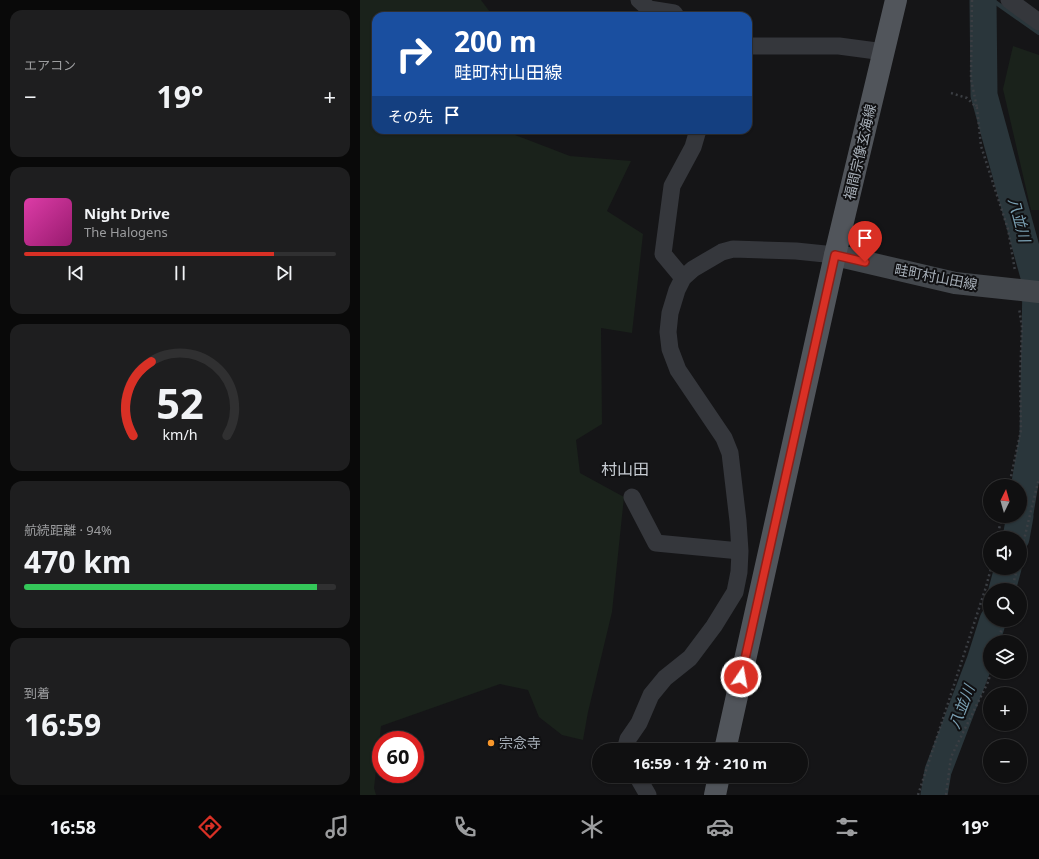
<!DOCTYPE html>
<html lang="ja">
<head>
<meta charset="utf-8">
<style>
  body { margin:0; font-family:"Noto Sans","Noto Sans JP",sans-serif; background:#1e1e1f; color:#f1f3f6; height:100vh; display:flex; flex-direction:column; font-size:15px; white-space:nowrap }
  * { box-sizing:border-box; margin:0 }
  p { font-size:13px; color:#9c9d9f }
  .icon { flex:none; width:22px; height:22px; fill:none; stroke:currentColor; stroke-width:2; stroke-linecap:round; stroke-linejoin:round }
  .map { position:relative; flex:1; overflow:hidden }
  .drawer { display:flex; flex-direction:column; gap:10px; padding:10px; background:#090909; width:360px }
  .drawer>* { flex:none }
  .guide { position:absolute; left:12px; top:12px; width:380px; height:122px; border-radius:12px; box-shadow:0 1px 3px #0004,0 0 0 1px #303031; background:#1a4fa0; color:#fff; overflow:hidden }
  .needle { width:26px; rotate:5deg }
  .tools { position:absolute; left:623px; top:479px; display:grid; gap:8px }
  .tools a { display:grid; place-items:center; width:44px; height:44px; border-radius:50%; background:#101011; box-shadow:0 1px 3px #0004,0 0 0 1px #303031; font-size:20px }
  .speed { position:absolute; left:12px; top:731px; display:flex; gap:8px; font-size:20px; font-weight:700; text-align:center }
  .speed>* { display:grid; place-content:center; width:52px; height:52px; border-radius:50%; background:#101011; box-shadow:0 1px 3px #0004,0 0 0 1px #303031; line-height:1 }
  .speed .limit { border:6px solid #d22; background:#fff; color:#111 }
  .pin { position:absolute; display:grid; place-items:center; width:34px; height:34px; color:#fff; margin:-41px -17px; border-radius:50% 50% 50% 0; rotate:-45deg; box-shadow:0 0 4px #0007 }
  .pin .icon { rotate:45deg }
  .me { position:absolute; width:44px; margin:-22px; rotate:12deg; stroke-linejoin:round; filter:drop-shadow(0 0 3px #0008) }
  .turn { display:flex; align-items:center; gap:14px; height:84px; padding:0 16px; font-size:18px }
  .turn .icon { width:52px; height:52px; stroke-width:2.5 }
  .turn b { display:block; font-size:28px; line-height:34px }
  .then { display:flex; align-items:center; height:38px; padding:0 16px; background:#0003; gap:8px; font-size:15px }
  .big { font-size:30px; font-weight:700; line-height:1.1 }
  .drawer .tile { flex:1; display:flex; flex-direction:column; justify-content:center; gap:6px; min-width:0; padding:0 14px; border-radius:12px; background:#1e1e1f }
  .drawer .dial { align-items:center; gap:0 }
  .dial svg { height:104px; overflow:visible; fill:none; stroke:#303031; stroke-width:7; stroke-linecap:round; text-anchor:middle }
  .dial text { fill:#f1f3f6; stroke:none }
  .song { display:flex; align-items:center; gap:12px }
  .cover { width:48px; height:48px; border-radius:6px; background:linear-gradient(135deg,hsl(320 70% 55%),hsl(320 70% 35%)) }
  .played { height:4px; border-radius:2px; background:linear-gradient(90deg,#d93025 80%,#303031 80%) }
  .keys { display:flex; justify-content:space-around; direction:ltr }
  .heat { display:flex; justify-content:space-between; align-items:center; font-size:22px; direction:ltr }
  .charge { height:6px; border-radius:3px; background:linear-gradient(90deg,#34c759 94%,#303031 0) }
  .trip { position:absolute; left:232px; top:743px; width:216px; height:40px; border-radius:20px; background:#101011; box-shadow:0 1px 3px #0004,0 0 0 1px #303031; font-weight:700; line-height:40px; text-align:center }
  .tab-bar { display:flex; height:64px; justify-content:space-around; align-items:center; background:#060607; color:#9c9d9f }
  .tab-bar .icon { width:28px; height:28px }
  .tab-bar .selected { color:#d93025 }
  .tab-bar b { font-size:18px; color:#f1f3f6 }
  main { display:flex; flex:1; min-height:0 }
  .map>svg:first-child { display:block }
</style>
</head>
<body>
<main>
<section class="drawer">
<div class="tile"><p>エアコン</p>
<div class="heat"><a>−</a><b class="big">19°</b><a>+</a></div>
</div>
<div class="tile">
<div class="song"><i class="cover"></i><div><b>Night Drive</b><p>The Halogens</p></div></div>
<div class="played"></div>
<div class="keys"><svg class="icon" aria-label="previous" viewBox="0 0 24 24"><path d="M18 5L8 12l10 7zM5 5v14"/></svg><svg class="icon" aria-label="pause" viewBox="0 0 24 24"><path d="M8 5v14M16 5v14"/></svg><svg class="icon" aria-label="next" viewBox="0 0 24 24"><path d="M6 5l10 7-10 7zM19 5v14"/></svg></div>
</div>
<div class="tile dial"><svg viewBox="0 0 100 80">
<path d="M14 69A42 42 0 1 1 86 69"/>
<path d="M14 69A42 42 0 0 1 28 12" stroke="#d93025"/>
<text x="50" y="56" font-size="32" font-weight="700">52</text>
<text x="50" y="72" font-size="11">km/h</text>
</svg></div>
<div class="tile"><p>航続距離 · 94%</p><b class="big">470 km</b><div class="charge"></div></div>
<div class="tile"><p>到着</p><b class="big">16:59</b></div>
</section>
<div class="map">
<svg width="679" height="795" viewBox="0 0 679 795">
  <rect width="100%" height="100%" fill="#151517"/>
  <path fill="#1a221b" d="M0,0H121L133,16H16V130H142L210,156L271,161L247,211L283,234L272,333L241,328L242,424L216,440L220,473L264,497L252,612L228,712L223,740L202,735L179,717L168,690L140,684L21,726L14,788L16,795H0Z
    M653,46L679,55V210H671L643,89Z"/>
  <g fill="none" stroke-linecap="round" stroke-linejoin="round">
    <path stroke="#2a363b" stroke-width="4.5" d="M632,0L679,33"/>
    <path stroke="#2a363b" stroke-width="27" d="M623,0L624,95L676,284L673,435L660,513
      M656,538L660,516
      M642,590L648,568
      M574,795L578,771L620,661L633,620"/>
    <path stroke="#3b3e43" stroke-width="2.5" stroke-dasharray="2 3" stroke-linecap="butt" d="M612,0L611,79L617,108
      M591,93L607,98L617,108L621,146L648,229L655,271
      M649,486L661,430L660,379L662,327L659,308
      M637,538L642,516
      M660,556L679,478
      M652,590L657,568
      M638,642L644,620
      M558,795L626,587L631,568
      M586,795L591,757L628,682L631,672"/>
    <path stroke="#35373c" stroke-width="17" d="M279,0L289,9L314,13L316,16
      M649,0L679,22
      M388,46H479L524,52
      M323,278L303,254L312,186L333,147L338,130
      M272,497L296,543L380,551
      M265,750L268,739L279,723L291,695L305,678L330,658L354,626L375,592L379,572L380,551L378,521L370,453L364,438L318,370L310,349L308,332L310,313L317,290L323,278L333,269L362,252L373,249L436,251L475,255
      M277,776L288,795"/>
    <path stroke="#43474c" stroke-width="22" d="M475,255L595,283L679,292"/>
    <path stroke="#51555b" stroke-width="22" d="M365,750L475,255L536,0
      M355,795L359,776"/>
  </g>
  <g fill="none" stroke-linecap="round" stroke-linejoin="round">
    <defs>
      <path id="route" d="M381,677L475,255L505,262"/>
    </defs>
    <use href="#route" stroke="#8d1f18" stroke-width="10"/>
    <use href="#route" stroke="#d93025" stroke-width="7"/>
  </g>
  <circle fill="#f8972b" stroke="#101012" stroke-width="1.5" cx="131" cy="743" r="4"/>
  <g text-anchor="middle" stroke-width="4" stroke-linejoin="round" paint-order="stroke">
    <g font-size="14" fill="#a6aeb7" stroke="#101012">
      <text transform="translate(500 152) rotate(-77)" y="5">福間宗像玄海線</text>
      <text transform="translate(576 277) rotate(11)" y="5">畦町村山田線</text>
    </g>
    <g font-size="14" fill="#a6aeb7" stroke="#101012" text-anchor="start">
      <text x="139" y="748">宗念寺</text>
    </g>
    <g font-size="15" font-style="italic" fill="#7ba1b4" stroke="#101012">
      <text transform="translate(659 220) rotate(75)" y="5">八並川</text>
      <text transform="translate(602 707) rotate(-69)" y="5">八並川</text>
    </g>
    <g font-size="16" fill="#c7ccd3" stroke="#101012">
      <text x="265" y="475">村山田</text>
    </g>
  </g>
</svg>
<div class="tools">
<a><svg class="needle" viewBox="-14 -14 28 28"><path d="M0-13l5 13h-10z" fill="#e53935"/><path d="M0 13l5-13h-10z" fill="#9c9d9f"/></svg></a>
<a><svg class="icon" aria-label="sound" viewBox="0 0 24 24"><path d="M4 9h4l5-4v14l-5-4H4zM17 9q2 3 0 6"/></svg></a>
<a><svg class="icon" aria-label="search" viewBox="0 0 24 24"><circle cx="10" cy="10" r="6"/><path d="M15 15l6 6"/></svg></a>
<a><svg class="icon" aria-label="layers" viewBox="0 0 24 24"><path d="M12 4l9 5-9 5-9-5zM3 14l9 5 9-5"/></svg></a>
<a>+</a>
<a>−</a>
</div>
<div class="speed"><div class="limit">60</div></div>
<div class="pin" style="left:505px;top:262px;background:#d93025"><svg class="icon" aria-label="arrive" viewBox="0 0 24 24"><path d="M6 21V4h12l-3 4 3 4H6"/></svg></div>
<svg class="me" style="left:381px;top:677px" viewBox="-20 -20 40 40"><circle r="17" fill="#d93025" stroke="#fff" stroke-width="3"/><path d="M0-11L8 9 0 5-8 9z" fill="#fff"/></svg>
<div class="trip">16:59 · 1 分 · 210 m</div>
<div class="guide">
<div class="turn"><svg class="icon" aria-label="right" viewBox="0 0 24 24"><path d="M7 20v-9h11M14 6l5 5-5 5"/></svg><div><b>200 m</b>畦町村山田線</div></div>
<div class="then">その先<svg class="icon" aria-label="arrive" viewBox="0 0 24 24"><path d="M6 21V4h12l-3 4 3 4H6"/></svg></div>
</div>
</div>
</main>
<nav class="tab-bar">
<b>16:58</b>
<svg class="icon selected" aria-label="directions" viewBox="0 0 24 24"><path d="M12 3l9 9-9 9-9-9zM9 14v-3h6M13 9l2 2-2 2"/></svg>
<svg class="icon" aria-label="music" viewBox="0 0 24 24"><path d="M9 18V5l10-2v13"/><circle cx="6" cy="18" r="3"/><circle cx="16" cy="16" r="3"/></svg>
<svg class="icon" aria-label="phone" viewBox="0 0 24 24"><path d="M5 4h4l2 5-3 2q2 4 5 5l2-3 5 2v4C11 20 4 13 5 4z"/></svg>
<svg class="icon" aria-label="climate" viewBox="0 0 24 24"><path d="M12 3v18M4 7l16 10M4 17L20 7"/></svg>
<svg class="icon" aria-label="car" viewBox="0 0 24 24"><path d="M5 17H2v-5l4-1 3-4h7l3 4 3 1v5h-3M9 17h6M6 11h13"/><circle cx="7" cy="17" r="2"/><circle cx="17" cy="17" r="2"/></svg>
<svg class="icon" aria-label="filters" viewBox="0 0 24 24"><path d="M4 7h16M4 17h16"/><circle cx="9" cy="7" r="2"/><circle cx="15" cy="17" r="2"/></svg>
<b>19°</b>
</nav>
</body>
</html>
